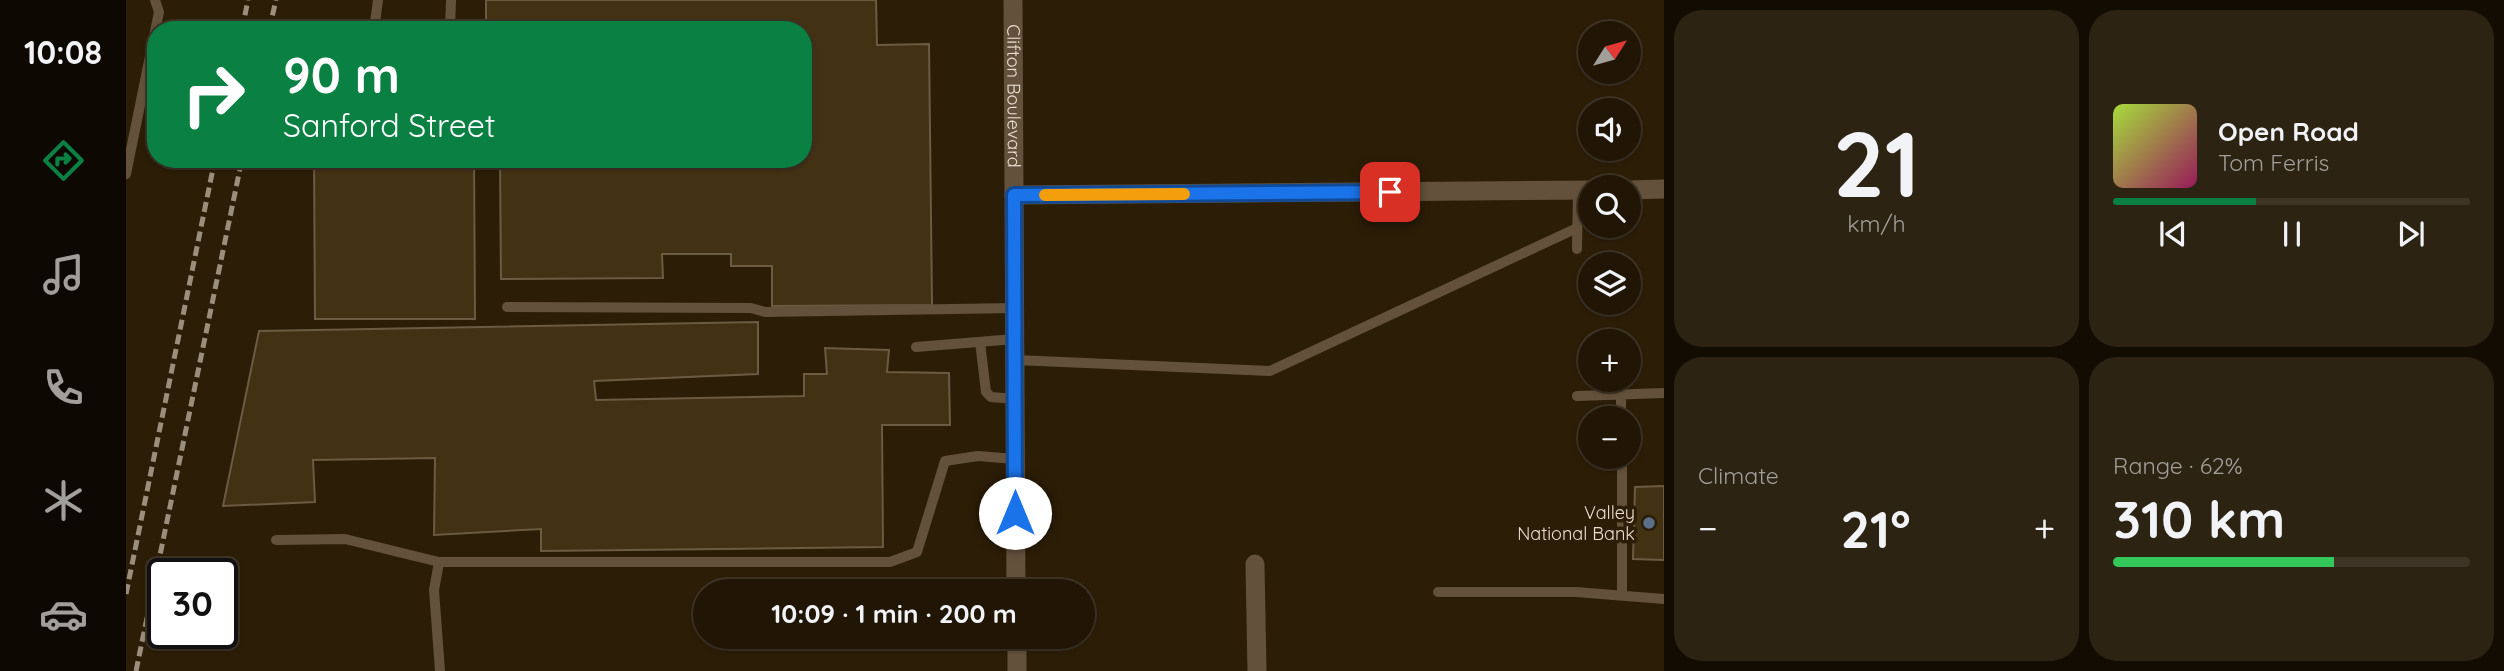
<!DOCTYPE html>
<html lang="en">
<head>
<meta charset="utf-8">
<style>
  body { margin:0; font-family:Quicksand,sans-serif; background:#2d2313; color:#f1f3f6; height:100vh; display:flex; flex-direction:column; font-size:26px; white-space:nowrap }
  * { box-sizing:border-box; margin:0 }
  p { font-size:23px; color:#a29f9a }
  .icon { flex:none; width:38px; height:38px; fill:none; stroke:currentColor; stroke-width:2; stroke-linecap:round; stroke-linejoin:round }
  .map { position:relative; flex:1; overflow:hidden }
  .side { display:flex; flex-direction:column; gap:10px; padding:10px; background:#120c03; width:840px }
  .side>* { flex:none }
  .guide { position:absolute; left:21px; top:21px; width:665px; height:147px; border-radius:28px; box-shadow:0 2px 5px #0004,0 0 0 2px #3e3527; background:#0b8043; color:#fff; overflow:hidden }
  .needle { width:46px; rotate:53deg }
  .fabs { position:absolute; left:1452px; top:21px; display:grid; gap:14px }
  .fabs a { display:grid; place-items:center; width:63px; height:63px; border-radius:50%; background:#211605; box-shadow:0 2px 5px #0004,0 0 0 2px #3e3527; font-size:35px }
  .speed { position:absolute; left:21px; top:558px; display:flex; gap:14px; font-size:35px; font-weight:700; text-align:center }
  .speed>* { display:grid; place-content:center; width:91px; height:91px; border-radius:50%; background:#211605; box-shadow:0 2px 5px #0004,0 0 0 2px #3e3527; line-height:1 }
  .speed .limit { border:4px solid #111; border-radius:10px; background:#fff; color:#111 }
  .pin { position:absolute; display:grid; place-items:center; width:60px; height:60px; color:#fff; margin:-30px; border-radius:14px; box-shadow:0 4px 10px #0006 }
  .me { position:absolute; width:77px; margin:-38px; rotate:0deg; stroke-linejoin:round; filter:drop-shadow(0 0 5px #0008) }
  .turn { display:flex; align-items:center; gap:24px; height:147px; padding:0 21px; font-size:32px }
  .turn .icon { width:91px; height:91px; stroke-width:2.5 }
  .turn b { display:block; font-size:49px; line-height:60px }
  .big { font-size:52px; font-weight:700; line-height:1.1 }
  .side .card { flex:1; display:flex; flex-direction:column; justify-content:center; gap:10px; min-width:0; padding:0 24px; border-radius:28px; background:#2d2313 }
  .side .dial { align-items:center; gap:0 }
  .dial b { font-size:91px; line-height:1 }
  .song { display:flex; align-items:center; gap:21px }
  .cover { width:84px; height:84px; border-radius:10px; background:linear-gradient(135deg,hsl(80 70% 55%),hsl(330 70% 35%)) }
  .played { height:7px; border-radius:4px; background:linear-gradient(90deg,#0b8043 40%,#3e3527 40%) }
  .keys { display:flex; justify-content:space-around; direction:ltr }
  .heat { display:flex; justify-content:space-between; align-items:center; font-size:38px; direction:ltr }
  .charge { height:10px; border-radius:5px; background:linear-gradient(90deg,#34c759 62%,#3e3527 0) }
  .side .tiles { flex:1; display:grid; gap:10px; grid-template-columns:repeat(2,1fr) }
  .trip { position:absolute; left:567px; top:579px; width:402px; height:70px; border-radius:35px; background:#211605; box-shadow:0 2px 5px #0004,0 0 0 2px #3e3527; font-weight:700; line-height:70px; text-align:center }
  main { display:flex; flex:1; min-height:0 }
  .tabs { display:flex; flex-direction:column; width:126px; justify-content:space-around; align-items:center; background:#0d0902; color:#a29f9a }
  .tabs .icon { width:49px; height:49px }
  .tabs .selected { color:#0b8043 }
  .tabs b { font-size:32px; color:#f1f3f6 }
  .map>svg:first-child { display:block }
</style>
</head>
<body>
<main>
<nav class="tabs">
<b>10:08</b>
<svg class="icon selected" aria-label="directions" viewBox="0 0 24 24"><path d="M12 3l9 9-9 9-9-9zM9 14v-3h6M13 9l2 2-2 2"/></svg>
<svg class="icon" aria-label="music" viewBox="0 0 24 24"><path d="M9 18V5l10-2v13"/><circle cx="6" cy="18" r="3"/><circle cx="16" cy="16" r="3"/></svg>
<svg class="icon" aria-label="phone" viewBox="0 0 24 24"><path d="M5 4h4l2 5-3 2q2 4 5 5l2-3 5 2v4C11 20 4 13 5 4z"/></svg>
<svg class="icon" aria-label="climate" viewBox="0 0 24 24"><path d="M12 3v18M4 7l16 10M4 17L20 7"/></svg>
<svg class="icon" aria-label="car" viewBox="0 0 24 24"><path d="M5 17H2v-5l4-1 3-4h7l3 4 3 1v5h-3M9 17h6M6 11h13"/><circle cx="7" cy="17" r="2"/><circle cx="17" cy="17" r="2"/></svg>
</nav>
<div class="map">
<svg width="1538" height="671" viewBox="0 0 1538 671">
  <rect width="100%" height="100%" fill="#2c1d07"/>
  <path fill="#433114" stroke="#6b5b43" stroke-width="2" d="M360,0H750L751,45L803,44L806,305L646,306V266H605V254H536L537,278L375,279L374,159H677V30H360Z
    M188,159H348L349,319H189Z
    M632,322V374L468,381L470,400L678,396V374H701L699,348L763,350L761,372L823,373L824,425H756L757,547L415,551V529L308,535L309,458L187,460L189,502L97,506L133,331Z
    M1538,486V560L1507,559L1509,487Z"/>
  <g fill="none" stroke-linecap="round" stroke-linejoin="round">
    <path stroke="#63513b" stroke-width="10" d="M248,30L252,0
      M324,30L325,0
      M0,174L33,12L29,0
      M1451,249L1452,190
      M381,307L625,308L639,312L889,308
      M854,342L860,392L865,397L889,399
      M790,347L889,339
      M889,360L1144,371L1451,228
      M1495,394V418
      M1451,396L1538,393
      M1496,457V595
      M150,540L219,539L313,562H764L791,552L819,461L852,456L889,459
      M313,562L308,590L314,671
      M1312,592H1450L1538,599"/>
    <g stroke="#63513b" stroke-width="19">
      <path id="s1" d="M887,0L890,592"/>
      <path d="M1503,190L1538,189"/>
      <path d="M888,195L1465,190"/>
      <path d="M1129,564L1131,671"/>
      <path d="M891,637V671"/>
    </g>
    <path stroke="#9a8e7d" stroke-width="5" stroke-dasharray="10 5" stroke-linecap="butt" d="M116,30L122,0
      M143,30L150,0
      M0,594L89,159
      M10,671L116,159"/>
  </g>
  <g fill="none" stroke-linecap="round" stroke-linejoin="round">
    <defs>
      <path id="route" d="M889,513L888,195L1264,192"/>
    </defs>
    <use href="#route" stroke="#114b97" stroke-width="18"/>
    <use href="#route" stroke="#1a73e8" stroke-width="12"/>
    <path stroke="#f59e0b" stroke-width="12" d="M919,195L1058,194"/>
  </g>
  <circle fill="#5c6f8a" stroke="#2c1d07" stroke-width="2.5" cx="1523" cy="523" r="7"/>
  <g text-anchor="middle" stroke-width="7" stroke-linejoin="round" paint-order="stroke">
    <g font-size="18" fill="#e9ded1" stroke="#2c1d07">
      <text dy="6" stroke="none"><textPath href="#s1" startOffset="96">Clifton Boulevard</textPath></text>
    </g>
    <g font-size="18" fill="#e9ded1" stroke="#2c1d07" text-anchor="end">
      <text x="1509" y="519">Valley<tspan x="1509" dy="21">National Bank</tspan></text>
    </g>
  </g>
</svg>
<div class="fabs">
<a><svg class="needle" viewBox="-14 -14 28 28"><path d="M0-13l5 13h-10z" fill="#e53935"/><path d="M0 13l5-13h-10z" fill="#a29f9a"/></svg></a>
<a><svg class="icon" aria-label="sound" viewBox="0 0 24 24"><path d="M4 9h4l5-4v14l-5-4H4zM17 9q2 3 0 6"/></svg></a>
<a><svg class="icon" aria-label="search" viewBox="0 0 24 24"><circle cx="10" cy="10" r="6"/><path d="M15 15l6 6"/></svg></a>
<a><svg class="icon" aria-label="layers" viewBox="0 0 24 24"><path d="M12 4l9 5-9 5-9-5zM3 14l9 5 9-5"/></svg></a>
<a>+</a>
<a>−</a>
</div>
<div class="speed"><div class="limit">30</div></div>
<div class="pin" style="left:1264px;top:192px;background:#d93025"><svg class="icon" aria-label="arrive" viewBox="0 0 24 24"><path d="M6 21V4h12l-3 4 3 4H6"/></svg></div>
<svg class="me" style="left:889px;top:513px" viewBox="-20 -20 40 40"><circle r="19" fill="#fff"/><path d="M0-13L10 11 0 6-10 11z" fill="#1a73e8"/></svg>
<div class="trip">10:09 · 1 min · 200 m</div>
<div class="guide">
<div class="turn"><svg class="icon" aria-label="right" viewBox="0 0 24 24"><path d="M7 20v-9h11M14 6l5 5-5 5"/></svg><div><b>90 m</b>Sanford Street</div></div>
</div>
</div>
<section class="side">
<div class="tiles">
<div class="card dial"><b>21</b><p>km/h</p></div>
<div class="card">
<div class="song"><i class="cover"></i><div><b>Open Road</b><p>Tom Ferris</p></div></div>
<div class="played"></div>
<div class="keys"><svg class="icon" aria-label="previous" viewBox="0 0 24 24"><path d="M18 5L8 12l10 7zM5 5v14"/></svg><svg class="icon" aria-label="pause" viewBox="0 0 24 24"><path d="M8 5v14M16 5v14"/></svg><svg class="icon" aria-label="next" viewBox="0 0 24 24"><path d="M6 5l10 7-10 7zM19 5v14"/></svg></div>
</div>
<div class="card"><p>Climate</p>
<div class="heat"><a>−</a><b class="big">21°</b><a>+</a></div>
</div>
<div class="card"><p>Range · 62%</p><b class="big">310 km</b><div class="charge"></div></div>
</div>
</section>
</main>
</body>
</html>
